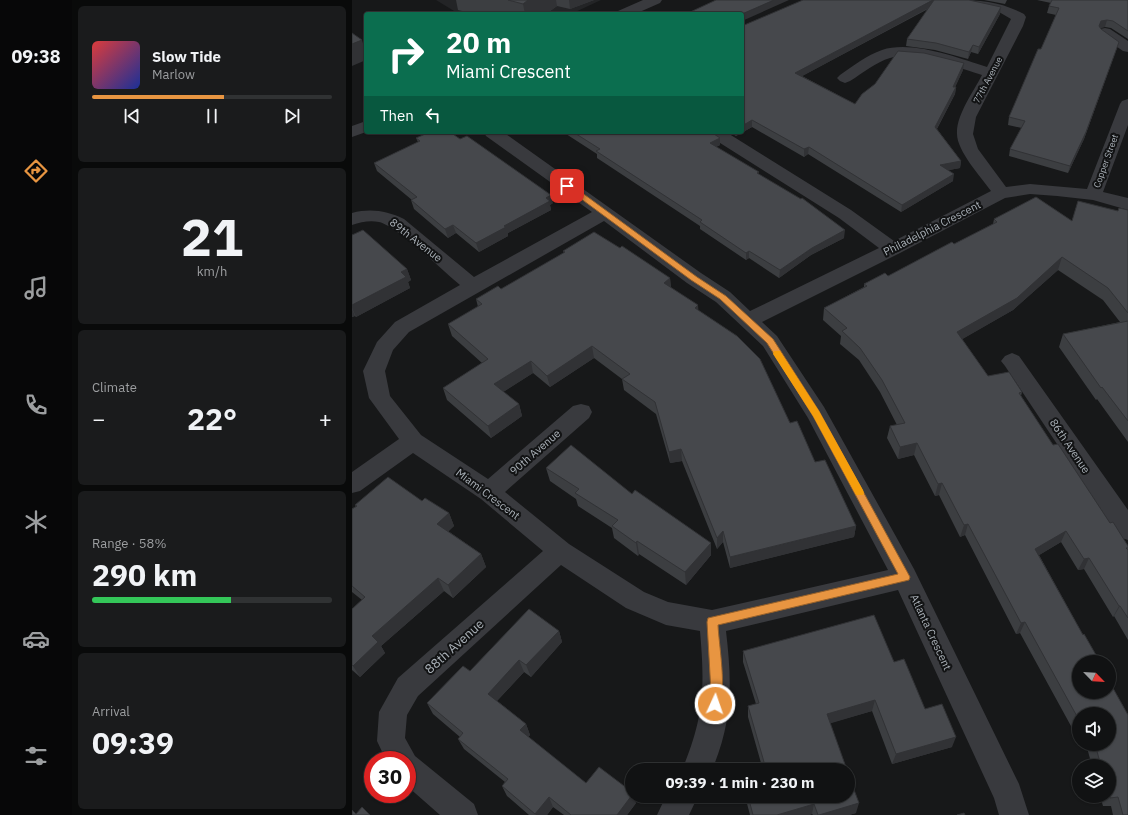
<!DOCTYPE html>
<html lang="en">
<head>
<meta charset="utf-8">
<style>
  body { margin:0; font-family:"IBM Plex Sans",sans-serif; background:#1a1b1c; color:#f1f3f6; height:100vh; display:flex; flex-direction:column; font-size:15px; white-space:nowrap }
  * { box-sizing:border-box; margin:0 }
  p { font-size:13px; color:#9c9ea0 }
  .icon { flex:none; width:22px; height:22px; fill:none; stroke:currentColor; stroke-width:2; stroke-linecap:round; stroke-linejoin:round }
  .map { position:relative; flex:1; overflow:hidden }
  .details { display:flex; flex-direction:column; gap:6px; padding:6px; background:#090a0a; width:280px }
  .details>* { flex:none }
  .top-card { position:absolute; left:12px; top:12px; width:380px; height:122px; border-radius:4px; box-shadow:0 1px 3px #0004,0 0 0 1px #303233; background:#0b6e4f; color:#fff; overflow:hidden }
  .needle { width:26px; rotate:115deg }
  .fabs { position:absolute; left:720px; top:655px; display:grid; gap:8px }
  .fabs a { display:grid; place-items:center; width:44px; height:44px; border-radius:50%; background:#111213; box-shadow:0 1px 3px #0004,0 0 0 1px #303233; font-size:20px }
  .speed { position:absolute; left:12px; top:751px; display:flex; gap:8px; font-size:20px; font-weight:700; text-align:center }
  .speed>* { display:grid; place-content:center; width:52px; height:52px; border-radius:50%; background:#111213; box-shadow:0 1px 3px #0004,0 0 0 1px #303233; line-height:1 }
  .speed .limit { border:6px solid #d22; background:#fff; color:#111 }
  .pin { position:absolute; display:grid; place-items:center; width:34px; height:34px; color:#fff; margin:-17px; border-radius:8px; box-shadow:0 2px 6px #0006 }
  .me { position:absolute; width:44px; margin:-22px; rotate:3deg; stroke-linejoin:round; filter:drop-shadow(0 0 3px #0008) }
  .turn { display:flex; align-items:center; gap:14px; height:84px; padding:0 16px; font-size:18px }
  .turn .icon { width:52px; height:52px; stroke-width:2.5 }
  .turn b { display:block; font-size:28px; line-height:34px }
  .then { display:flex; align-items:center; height:38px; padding:0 16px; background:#0003; gap:8px; font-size:15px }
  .big { font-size:30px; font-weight:700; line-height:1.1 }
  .details .widget { flex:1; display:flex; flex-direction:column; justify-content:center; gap:6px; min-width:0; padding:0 14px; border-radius:6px; background:#1a1b1c }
  .details .dial { align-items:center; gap:0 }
  .dial b { font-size:52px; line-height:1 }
  .song { display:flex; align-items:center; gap:12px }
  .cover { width:48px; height:48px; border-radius:6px; background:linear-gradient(135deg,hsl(0 70% 55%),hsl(230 70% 35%)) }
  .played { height:4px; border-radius:2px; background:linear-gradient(90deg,#e89541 55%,#303233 55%) }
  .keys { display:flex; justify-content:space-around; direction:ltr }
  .heat { display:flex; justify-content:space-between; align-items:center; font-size:22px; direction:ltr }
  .charge { height:6px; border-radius:3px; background:linear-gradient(90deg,#34c759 58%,#303233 0) }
  .trip { position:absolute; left:273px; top:763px; width:230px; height:40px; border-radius:20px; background:#111213; box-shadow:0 1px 3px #0004,0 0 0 1px #303233; font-weight:700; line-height:40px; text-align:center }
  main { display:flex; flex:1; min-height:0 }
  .menu { display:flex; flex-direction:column; width:72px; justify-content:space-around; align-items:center; background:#070708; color:#9c9ea0 }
  .menu .icon { width:28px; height:28px }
  .menu .selected { color:#e89541 }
  .menu b { font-size:18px; color:#f1f3f6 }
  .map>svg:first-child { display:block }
</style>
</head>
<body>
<main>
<nav class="menu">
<b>09:38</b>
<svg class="icon selected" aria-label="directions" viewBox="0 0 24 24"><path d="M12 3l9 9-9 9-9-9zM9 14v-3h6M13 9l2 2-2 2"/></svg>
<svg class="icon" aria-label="music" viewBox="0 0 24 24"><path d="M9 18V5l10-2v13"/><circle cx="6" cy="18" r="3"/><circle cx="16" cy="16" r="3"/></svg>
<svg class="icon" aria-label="phone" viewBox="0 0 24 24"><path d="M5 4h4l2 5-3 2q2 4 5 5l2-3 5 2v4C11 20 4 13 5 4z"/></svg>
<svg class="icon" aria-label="climate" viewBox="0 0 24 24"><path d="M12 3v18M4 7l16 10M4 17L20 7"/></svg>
<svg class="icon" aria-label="car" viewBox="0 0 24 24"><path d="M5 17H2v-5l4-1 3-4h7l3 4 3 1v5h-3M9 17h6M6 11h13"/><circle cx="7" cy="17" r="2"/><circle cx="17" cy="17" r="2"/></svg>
<svg class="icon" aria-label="filters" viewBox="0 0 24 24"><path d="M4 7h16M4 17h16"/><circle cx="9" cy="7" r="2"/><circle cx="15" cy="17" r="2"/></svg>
</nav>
<section class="details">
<div class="widget">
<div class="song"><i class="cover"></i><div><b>Slow Tide</b><p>Marlow</p></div></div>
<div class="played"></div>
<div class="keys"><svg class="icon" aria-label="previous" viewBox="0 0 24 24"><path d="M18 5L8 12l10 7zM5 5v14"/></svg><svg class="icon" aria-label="pause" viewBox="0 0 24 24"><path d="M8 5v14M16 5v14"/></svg><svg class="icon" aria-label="next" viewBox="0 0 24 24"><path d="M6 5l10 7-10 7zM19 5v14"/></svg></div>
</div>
<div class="widget dial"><b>21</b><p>km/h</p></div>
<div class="widget"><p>Climate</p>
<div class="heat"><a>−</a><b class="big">22°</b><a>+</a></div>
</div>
<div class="widget"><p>Range · 58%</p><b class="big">290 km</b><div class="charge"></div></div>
<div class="widget"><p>Arrival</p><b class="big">09:39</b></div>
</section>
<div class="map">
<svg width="776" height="815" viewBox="0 0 776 815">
  <rect width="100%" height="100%" fill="#171819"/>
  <path fill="#232426" d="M84,0H249L219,14H107Z"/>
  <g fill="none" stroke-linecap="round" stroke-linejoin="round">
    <path fill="#393a3e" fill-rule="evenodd" d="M291,0H310L308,3L283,14H264L266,11Z
      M604,0C630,0 649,2 672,14L674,17L671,26L624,117L621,134L626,149L654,187L678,184L735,189L768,104L770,101L776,99V125L751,192L776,198V210L741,200L705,196L678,194L653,198L548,253L410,322L425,336L472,407L562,569L667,784L677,815H647L642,798L546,590L374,631C380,683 381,720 360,770H330C352,717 353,688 348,631L314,625L274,608L209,565L66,696L55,715L53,738L63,756L122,804L126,815H88L55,786V760H34L25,741L27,712L46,678L191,551L129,499L61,453L8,491L0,493V472L47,439L17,398L11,371L25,342L43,322L108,285C91,271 45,226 27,222C18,220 9,222 0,225V213C19,208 35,211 52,219L122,277L240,212L134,136L132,132H151L349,273L378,292L398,311L527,248L487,218L357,136L355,132H374L499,210L542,241L639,191C629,177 605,151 605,134C604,115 622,91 630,75C607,68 561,51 538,58C524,62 511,73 498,81L493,83L488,81L485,78L488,75C501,66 515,55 530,50C560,40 606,58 635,67L659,19L647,12L606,3ZM252,221L335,283L364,302L411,346L456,418L536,570L360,610L316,602L292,592L217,544L153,492L237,418L240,412L237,406L229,404L221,406L136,479L69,435L38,396L33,371L41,350L57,332Z
      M753,28L758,29L776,41V52L771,51L748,35L746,32L748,29Z
      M14,121V132L0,137V126Z
      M660,353L667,356L776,510V540L767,537L653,366L649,361L653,356Z
      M314,796H346L337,815H305Z"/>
  </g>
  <path fill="#3c3e41" d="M104,0H242L218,9L205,6L194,14H123L106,10Z
    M451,0L649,7L648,14L626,54L619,52L616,59L583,50L554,46L555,39L576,9L450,76L503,104L612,63L611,70L603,87H604L603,94L585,129L609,161L608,168L597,170L601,181L549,212L456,154L452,157L400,127L384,136L377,132H390Z
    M632,0H655L653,4Z
    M685,0H776V39L759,28L753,27L748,28L767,42L732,139L716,173L657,156L658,149L670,128L656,125L657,117L689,49L704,15L695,13L697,6L699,3Z
    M211,132H359L368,138V145L364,147L407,174L492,238L459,255L427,278L397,258L394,260L348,229V226L245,158V154Z
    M64,138L201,203L198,205L199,210L156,233V236L127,252L104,233L96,238L62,209L59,200H60L25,171L22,163L66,142Z
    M684,197L720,221L726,201L766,211L767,208L776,210V442L745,399L744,400L707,347L711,334L768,322L751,300L706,270L661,310L610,339L636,376L657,372L670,392L669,396L701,445L706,444L758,523L761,522L776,546V640L762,616L761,617L732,569L726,570L709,542L687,555L731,635L732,634L748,662H727V692H757V681L776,715V815H761L759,806H751L748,796H757V766H740L734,744H757V714H727V737H725L668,633L664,634L613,535L608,537L587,495L583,496L562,455L546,459L535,438L538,426L545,425L528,392L507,360L488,344L489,336L471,320L472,308L512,287V284L533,273L536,276L600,242L602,244L641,224L642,219Z
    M0,235L55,269L59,280L56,282L58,288L4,317L3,316L0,317Z
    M268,248L318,278L319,288L347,311L438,423L504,526L502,537L378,568L371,542L365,549L330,461L318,463L304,414L272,390L270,379L242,358L198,387L181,373L151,392L167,404L170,416L139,438L95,400L91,388L130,363L100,336L96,324L126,307L124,299L149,289L212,253L211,251Z
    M194,468L280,494L359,543V555L334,585L287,554L286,556L262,538L260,528L226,506L224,499L198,481Z
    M70,501L97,513L102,526L96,531L129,554L134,567L101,598L92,591L29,646L33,653L8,677L0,670V609L10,600L0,592V509L4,506L3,505Z
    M207,631L210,642L179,677L172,672L145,701L174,724L178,735L176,737L234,783L284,803L275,815H212L201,807L195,815H177L155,796L150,786L153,782L112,749L106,739L108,737L81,714L75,703L118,671Z
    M391,651L542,662L573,709L600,747L540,764L520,711L478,723L495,770H411L396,717V706L404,704L391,662Z
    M393,796H496L504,813L497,815H461L460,814L457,815H398Z"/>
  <path fill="#313235" d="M176,0H204L205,6L194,14H173L171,4Z
    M217,0H242L218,9Z
    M422,0H437L390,21V14Z
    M581,0H583L582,5L443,80V73Z
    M649,7L648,14L626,54L627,47Z
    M755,20L753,27L747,28V26L749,21Z
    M10,40L14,53V60L0,66V44Z
    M767,42L732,139L716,173L718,166Z
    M621,45L619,52L616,59L617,52Z
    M612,63L611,70L600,94L601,87Z
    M604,87L603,94L582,134L583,127Z
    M400,120V127L384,136V132H390V126Z
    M368,138V145L358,150V143Z
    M457,147L456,154L452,157V149Z
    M609,161L608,168L587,172L588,165Z
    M602,174L601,181L549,212L550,205Z
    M199,195L201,203L198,205L199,210L156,233V236L127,252L124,243L194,198Z
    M101,225L104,233L96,238L93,229Z
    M493,230L492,238L459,255L427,278L428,270L460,248Z
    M397,251V258L394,260V253Z
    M710,257L706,270L661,310L602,344L605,332Z
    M55,269L59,280L56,282L58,288L4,317L0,308V305L49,272Z
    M318,278L319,290L312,283Z
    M346,305L347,317L343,308Z
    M0,309L3,316L0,317Z
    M240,346L242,358L198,387L195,376Z
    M179,361L181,373L145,396L142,384Z
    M167,404L170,416L139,438L136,426Z
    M565,443L562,455L546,459L548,447Z
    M329,449L330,461L318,463L317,452Z
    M590,483L587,495L583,496L586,484Z
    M97,513L102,526L91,537L85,524Z
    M616,524L613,535L608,537L612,525Z
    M504,526L502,537L378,568V557Z
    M371,531V542L365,549V538Z
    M714,531L709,542L679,560L683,549Z
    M285,541L287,554L286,556L284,543Z
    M359,543V555L334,585L333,572Z
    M129,554L134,567L101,598L96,585Z
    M737,558L732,569L726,570L732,559Z
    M86,578L92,591L29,646L33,653L8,677L1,666L20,636Z
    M767,606H768L762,616L761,617Z
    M673,622L668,633L664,634L669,623Z
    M207,631L210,642L179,677L174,665Z
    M167,660L172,672L141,705L136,694Z
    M523,700L520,711L473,725L475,714Z
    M174,724L178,735L173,741L168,730Z
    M604,737L600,747L540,764L544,754Z
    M280,795V796H282L284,803L275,815H265Z
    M197,797L201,807L195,815H184L183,814Z
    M507,803L504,813L497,815H467Z
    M462,804L460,814L457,815H425Z"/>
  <path fill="#46484c" stroke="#313235" d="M156,0H176L171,4Z
    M364,0H422L390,14H334Z
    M451,0H581L443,73L503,104L510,94L523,84L546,51L572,53L612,63L601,87H604L583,127L609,161L588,165L602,174L550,205L457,147L452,149L400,120L390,126V26Z
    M582,0H617L649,7L627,47L621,45L617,52L584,43L555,39Z
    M700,0H776V31L761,21L755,20L749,21L747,26L749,29L767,42L734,132L718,166L658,149L673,121L657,117L686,49H689L707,8L697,6Z
    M0,33L10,40L0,44Z
    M78,132H98L108,139L115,136L199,195L194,198L198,201L152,226L154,227L124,243L101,225L93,229L59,200L65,197L22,163L68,141L64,138Z
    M221,132H359L368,138L358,143L407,172L405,173L449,199L450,198L493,230L460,248L428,270L397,251L394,253L348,222L350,220L244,151L248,149Z
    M684,197L720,221L726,201L766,211L767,208L776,210V313L756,288L710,257L665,298L605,332L636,376L657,372L670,392L667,393L701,445L706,444L758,523L761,522L776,546V548H774L776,550V618L768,606H767L737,558L732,559L714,531L683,549L731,635L732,634L748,662H727V692H757V681L776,715V815H771L766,797L758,798L757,793V766H749L743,744H757V714H727V720L673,622L669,623L616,524L612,525L590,483L586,484L565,443L548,447L538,426L553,423L530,380L508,348L490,331L495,328L472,308L515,286L512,284L533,273L536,276L600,242L602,244L645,222L642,219Z
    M11,230L55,269L49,272L54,277L0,305V235Z
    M242,232L268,248L270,246L318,278L312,283L346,305L343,308L385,336L408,359L438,423L445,421L463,462L473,460L504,526L378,557L371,531L365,538L329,449L317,452L303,402L270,379L278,374L240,346L195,376L179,361L142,384L167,404L136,426L91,388L136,359L96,324L130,304L124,299L146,286L149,289L213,252L211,251Z
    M776,321V421L750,387L749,388L711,334Z
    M219,445L280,494L283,490L359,543L333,572L285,541L284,543L260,526L266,520L223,493L227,489L194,468Z
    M36,477L70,501L73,498L97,513L85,524L129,554L96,585L86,578L20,636L26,642L1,666L0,665V609L13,597L0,586V509L5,506L3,505Z
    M177,609L207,631L174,665L167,660L136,694L174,724L168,730L234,783L247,767L280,792V795L265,815H219L197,797L183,814L150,786L156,779L106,739L111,733L75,703L111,666L118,671Z
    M522,615L542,662L552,659L573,709L590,704L604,737L544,754L523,700L475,714L495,770H411L414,769L396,706L407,703L391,651Z
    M496,774L507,803L467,815H466L462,804L425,815H401L396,796H496Z
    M10,807L18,815H0V810L4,814Z
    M612,813L613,815H605Z"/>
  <path fill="#e89541" stroke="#97612a" d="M213,184H218L345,277L374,296L421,339L467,411L558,577L557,580L553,581L366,625C367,646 375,690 367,708L363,710L359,708L357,704L359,692L355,622L356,618L546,574L461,416L415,343L368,299L339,280L213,187Z"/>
  <path fill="#f59e0b" d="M422,351H428L467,411L511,490L512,493L511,495H504L461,416L421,354Z"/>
  <g text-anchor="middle" stroke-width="4" stroke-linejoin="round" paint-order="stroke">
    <g font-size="9" fill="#aab1b8" stroke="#121314">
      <text transform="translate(636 80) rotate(-62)" y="3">77th Avenue</text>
      <text transform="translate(754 161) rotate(-70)" y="3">Copper Street</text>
    </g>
    <g font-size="11" fill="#aab1b8" stroke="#121314">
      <text transform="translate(580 228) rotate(-27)" y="4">Philadelphia Crescent</text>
      <text transform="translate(64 240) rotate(38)" y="4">89th Avenue</text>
      <text transform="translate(718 446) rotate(56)" y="4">86th Avenue</text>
      <text transform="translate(183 452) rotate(-41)" y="4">90th Avenue</text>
      <text transform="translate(136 494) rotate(37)" y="4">Miami Crescent</text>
      <text transform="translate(579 632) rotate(65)" y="4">Atlanta Crescent</text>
    </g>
    <g font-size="13" fill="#aab1b8" stroke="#121314">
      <text transform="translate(102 646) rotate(-42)" y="5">88th Avenue</text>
    </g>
  </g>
</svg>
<div class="fabs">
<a><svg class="needle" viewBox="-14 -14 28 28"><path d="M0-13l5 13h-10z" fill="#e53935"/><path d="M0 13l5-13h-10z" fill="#9c9ea0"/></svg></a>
<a><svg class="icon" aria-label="sound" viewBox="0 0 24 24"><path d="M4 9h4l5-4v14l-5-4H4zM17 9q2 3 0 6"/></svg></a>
<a><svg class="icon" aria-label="layers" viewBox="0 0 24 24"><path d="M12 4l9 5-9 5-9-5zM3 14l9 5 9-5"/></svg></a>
</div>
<div class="speed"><div class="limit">30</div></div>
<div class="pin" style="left:215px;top:186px;background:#d93025"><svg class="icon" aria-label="arrive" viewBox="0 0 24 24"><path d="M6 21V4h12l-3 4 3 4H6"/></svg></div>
<svg class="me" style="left:363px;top:704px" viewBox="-20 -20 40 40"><circle r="17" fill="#e89541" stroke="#fff" stroke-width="3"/><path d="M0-11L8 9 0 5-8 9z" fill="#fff"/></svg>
<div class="trip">09:39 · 1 min · 230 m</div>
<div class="top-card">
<div class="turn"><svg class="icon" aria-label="right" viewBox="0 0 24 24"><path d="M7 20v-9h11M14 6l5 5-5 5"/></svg><div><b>20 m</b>Miami Crescent</div></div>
<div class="then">Then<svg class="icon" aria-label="left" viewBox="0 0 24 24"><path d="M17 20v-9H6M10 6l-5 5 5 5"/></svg></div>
</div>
</div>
</main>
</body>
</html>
